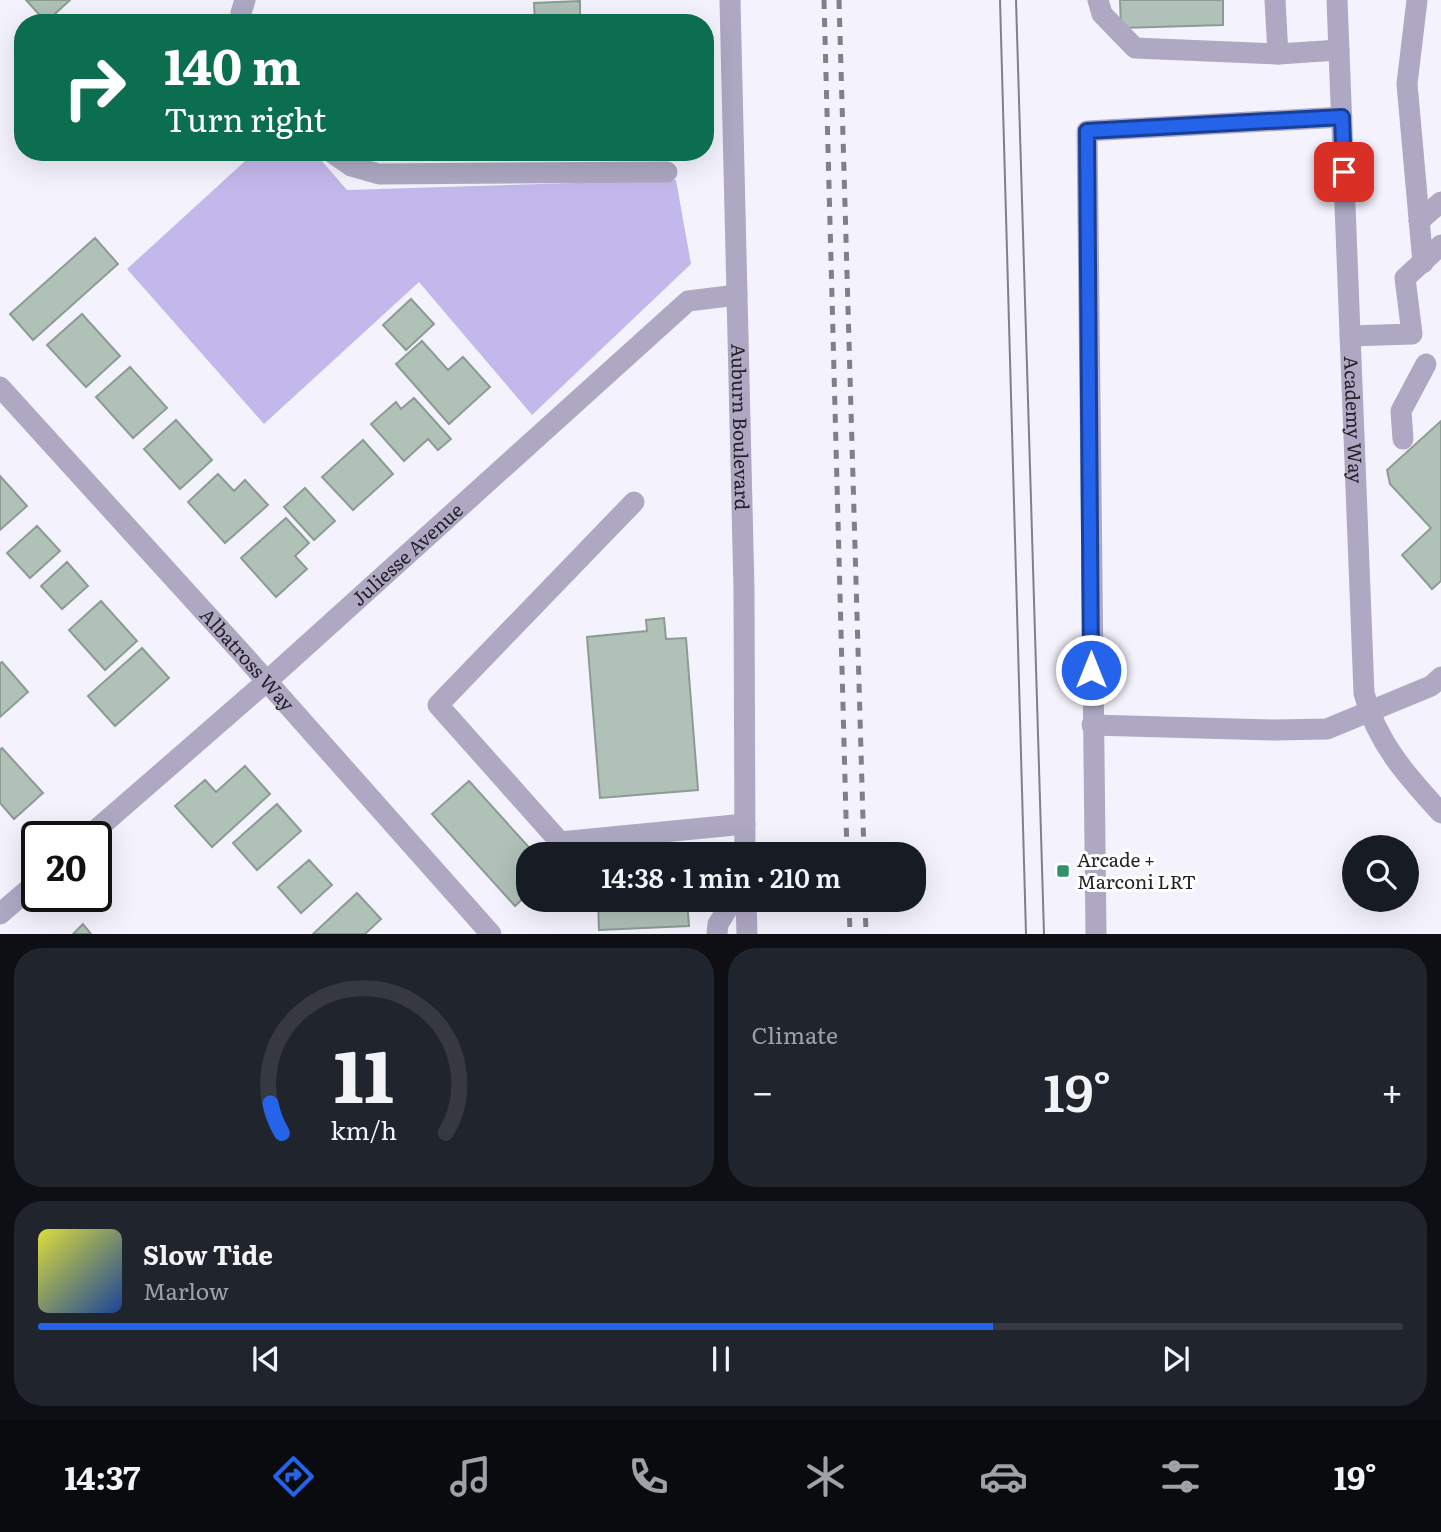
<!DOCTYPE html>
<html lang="en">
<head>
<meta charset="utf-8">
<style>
  body { margin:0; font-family:Literata,serif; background:#20242c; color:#f1f3f6; height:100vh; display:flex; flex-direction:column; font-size:26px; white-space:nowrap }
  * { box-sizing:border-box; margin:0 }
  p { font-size:23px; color:#9ea1a6 }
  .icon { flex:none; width:38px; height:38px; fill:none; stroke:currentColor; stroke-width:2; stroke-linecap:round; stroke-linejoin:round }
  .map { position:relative; height:934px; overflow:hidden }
  .sheet { display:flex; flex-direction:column; gap:14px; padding:14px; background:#0d0f14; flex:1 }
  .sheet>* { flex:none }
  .guide { position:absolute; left:14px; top:14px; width:700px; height:147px; border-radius:28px; box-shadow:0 7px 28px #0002; background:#0b6e4f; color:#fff; overflow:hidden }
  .controls { position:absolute; left:1342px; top:835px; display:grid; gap:14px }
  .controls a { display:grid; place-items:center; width:77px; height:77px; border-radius:50%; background:#171b24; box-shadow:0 7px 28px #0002; font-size:35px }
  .speed { position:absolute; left:21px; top:821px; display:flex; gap:14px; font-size:35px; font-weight:700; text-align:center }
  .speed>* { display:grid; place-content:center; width:91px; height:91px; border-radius:50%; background:#171b24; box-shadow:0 7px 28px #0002; line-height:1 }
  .speed .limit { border:4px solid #111; border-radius:10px; background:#fff; color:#111 }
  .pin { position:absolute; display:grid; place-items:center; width:60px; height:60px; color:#fff; margin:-30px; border-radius:14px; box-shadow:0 4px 10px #0006 }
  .me { position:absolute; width:77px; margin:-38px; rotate:0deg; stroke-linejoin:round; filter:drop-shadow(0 0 5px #0008) }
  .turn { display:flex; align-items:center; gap:24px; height:147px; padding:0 35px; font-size:32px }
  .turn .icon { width:91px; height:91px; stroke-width:2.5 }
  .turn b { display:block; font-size:49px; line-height:60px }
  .big { font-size:52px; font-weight:600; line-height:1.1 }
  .sheet .card { flex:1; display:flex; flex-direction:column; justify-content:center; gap:10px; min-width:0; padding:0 24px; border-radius:28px; background:#20242c }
  .sheet .dial { align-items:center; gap:0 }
  .dial svg { height:182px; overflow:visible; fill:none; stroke:#363941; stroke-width:7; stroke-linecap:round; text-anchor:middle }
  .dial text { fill:#f1f3f6; stroke:none }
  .song { display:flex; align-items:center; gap:21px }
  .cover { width:84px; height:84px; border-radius:10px; background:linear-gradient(135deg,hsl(60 70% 55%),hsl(220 70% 35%)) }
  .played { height:7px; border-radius:4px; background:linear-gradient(90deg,#2563eb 70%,#363941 70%) }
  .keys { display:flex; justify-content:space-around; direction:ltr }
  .heat { display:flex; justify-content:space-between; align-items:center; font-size:38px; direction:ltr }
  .sheet .tiles { flex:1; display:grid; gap:14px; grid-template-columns:1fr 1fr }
  .card:last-child { grid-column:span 2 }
  .trip { position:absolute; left:516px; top:842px; width:410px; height:70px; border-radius:28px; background:#171b24; box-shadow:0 7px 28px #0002; font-weight:600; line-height:70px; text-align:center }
  .dock { display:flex; height:112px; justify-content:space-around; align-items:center; background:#090b0e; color:#9ea1a6 }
  .dock .icon { width:49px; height:49px }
  .dock .active { color:#2563eb }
  .dock b { font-size:32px; color:#f1f3f6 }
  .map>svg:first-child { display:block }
</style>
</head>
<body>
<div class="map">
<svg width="1441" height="934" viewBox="0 0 1441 934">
  <rect width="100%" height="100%" fill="#f4f2fc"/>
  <path fill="#c3b8eb" d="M255,152H314L347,190L676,180L691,264L532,415L419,282L264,424L127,269Z"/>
  <path fill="#b0c1b8" stroke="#8b9c93" stroke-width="2" d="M26,0H70L46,22Z
    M1120,0H1223V25L1121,28Z
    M580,1V23H535L534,3Z
    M95,238L118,264L33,340L10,314Z
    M411,299L434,324L406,350L383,325Z
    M82,314L120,356L86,387L47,345Z
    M422,341L448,370L463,357L490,387L449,424L396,364Z
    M130,367L167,408L133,438L96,397Z
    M414,398L451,439L438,450L428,439L404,461L371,424L396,402L401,409Z
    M176,420L212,460L180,489L144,449Z
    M1441,421V581L1432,589L1402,555L1431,528L1390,484L1387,470Z
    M363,440L393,474L353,510L322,477Z
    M218,474L234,491L245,480L268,505L225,543L188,502Z
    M0,476L27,506L0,530Z
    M305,488L335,521L314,540L284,507Z
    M286,518L309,543L295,556L307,569L276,597L241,558Z
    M37,526L60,551L30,578L7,553Z
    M67,562L88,586L62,609L41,586Z
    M101,601L137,641L105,670L69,630Z
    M664,618L666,639L686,638L698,790L600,798L587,637L647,631L646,620Z
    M142,648L169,678L115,726L88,696Z
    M2,662L28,692L0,717V663Z
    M2,748L43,793L14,819L0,803V750Z
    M245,766L270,794L212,847L175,806L205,780L216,792Z
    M469,781L535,854H528V894L515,906L432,814Z
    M277,804L301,831L257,870L233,843Z
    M309,860L332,885L301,913L278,887Z
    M357,893L381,919L365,934H313Z
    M598,900H687L689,926L599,930Z
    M83,924L91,934H73Z"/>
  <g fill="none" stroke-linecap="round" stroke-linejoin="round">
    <g stroke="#aea8c3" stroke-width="21">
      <path id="s1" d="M730,0L744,590L745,854"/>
      <path d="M1098,0L1102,14L1135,48L1278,54L1275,0"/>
      <path id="s2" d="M1337,0L1364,693C1376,742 1408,777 1441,813"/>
      <path d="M1417,0L1407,84L1423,263"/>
      <path d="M242,23L241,13L245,0"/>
      <path d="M1278,54L1339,50"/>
      <path d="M331,152L351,166L379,174L667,172"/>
      <path d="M1419,221L1441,202"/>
      <path d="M1350,336L1412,334L1405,278L1441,245"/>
      <path id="s3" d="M0,387L239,650L491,934"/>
      <path d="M1403,439L1401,411L1426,364"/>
      <path d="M634,502L438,705L560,842L745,824"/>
      <path d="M1092,725L1274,730L1327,729L1431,686L1441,677"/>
      <path id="s4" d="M89,836L266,682L688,301L737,295"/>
      <path d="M746,900L747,934"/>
      <path d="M0,914L37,882"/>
      <path d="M717,934L718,924L733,900"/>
      <path d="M1096,934L1087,131L1342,117"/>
    </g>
    <path stroke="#817f87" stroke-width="2" d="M1000,0L1026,934
      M1016,0L1044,934"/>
    <path stroke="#817f87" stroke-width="5" stroke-dasharray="9 9" stroke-linecap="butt" d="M824,0L847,854
      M839,0L864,854
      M849,900L850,934
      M865,900L866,934"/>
  </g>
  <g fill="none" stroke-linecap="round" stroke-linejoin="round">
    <defs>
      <path id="route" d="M1091,670L1087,131L1342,117L1344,172"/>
    </defs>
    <use href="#route" stroke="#184099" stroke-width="18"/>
    <use href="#route" stroke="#2563eb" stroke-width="12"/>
  </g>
  <rect fill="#30916a" stroke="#fff" stroke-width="2.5" x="1056" y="864" width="14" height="14" rx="3.5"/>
  <g text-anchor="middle" stroke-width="6" stroke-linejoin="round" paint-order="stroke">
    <g font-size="19" fill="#242228" stroke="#fff">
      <text dy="7" stroke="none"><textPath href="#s2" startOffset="420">Academy Way</textPath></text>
      <text dy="7" stroke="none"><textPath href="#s1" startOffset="427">Auburn Boulevard</textPath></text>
      <text dy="7" stroke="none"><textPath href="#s4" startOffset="425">Juliesse Avenue</textPath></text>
      <text dy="7" stroke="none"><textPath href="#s3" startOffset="368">Albatross Way</textPath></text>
    </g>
    <g font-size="19" fill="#242228" stroke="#fff" text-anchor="start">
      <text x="1077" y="867">Arcade +<tspan x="1077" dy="22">Marconi LRT</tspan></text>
    </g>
  </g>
</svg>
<div class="controls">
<a><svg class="icon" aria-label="search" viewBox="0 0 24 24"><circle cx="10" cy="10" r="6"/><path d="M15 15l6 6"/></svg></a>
</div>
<div class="speed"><div class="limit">20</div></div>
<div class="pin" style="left:1344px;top:172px;background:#d93025"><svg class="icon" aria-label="arrive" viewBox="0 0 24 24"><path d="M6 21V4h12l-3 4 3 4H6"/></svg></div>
<svg class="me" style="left:1091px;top:670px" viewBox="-20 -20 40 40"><circle r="17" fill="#2563eb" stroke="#fff" stroke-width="3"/><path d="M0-11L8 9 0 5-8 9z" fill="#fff"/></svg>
<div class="trip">14:38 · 1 min · 210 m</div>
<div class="guide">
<div class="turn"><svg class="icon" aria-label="right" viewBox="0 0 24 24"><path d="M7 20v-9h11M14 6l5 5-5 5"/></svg><div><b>140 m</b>Turn right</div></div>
</div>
</div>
<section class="sheet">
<div class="tiles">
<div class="card dial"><svg viewBox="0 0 100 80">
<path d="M14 69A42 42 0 1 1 86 69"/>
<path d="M14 69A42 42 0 0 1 9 56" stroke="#2563eb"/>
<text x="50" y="56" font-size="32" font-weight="700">11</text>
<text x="50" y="72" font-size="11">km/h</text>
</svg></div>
<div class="card"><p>Climate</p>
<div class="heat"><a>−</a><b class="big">19°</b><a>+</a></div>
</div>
<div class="card">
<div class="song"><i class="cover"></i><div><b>Slow Tide</b><p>Marlow</p></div></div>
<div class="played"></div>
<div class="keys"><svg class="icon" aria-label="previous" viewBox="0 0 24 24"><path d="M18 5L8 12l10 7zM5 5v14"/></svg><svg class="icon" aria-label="pause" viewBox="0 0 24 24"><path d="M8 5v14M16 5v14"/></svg><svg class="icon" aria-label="next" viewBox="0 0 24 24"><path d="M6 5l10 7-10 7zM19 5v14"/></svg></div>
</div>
</div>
</section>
<nav class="dock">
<b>14:37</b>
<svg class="icon active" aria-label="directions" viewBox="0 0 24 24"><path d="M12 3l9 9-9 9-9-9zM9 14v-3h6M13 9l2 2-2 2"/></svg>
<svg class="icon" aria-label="music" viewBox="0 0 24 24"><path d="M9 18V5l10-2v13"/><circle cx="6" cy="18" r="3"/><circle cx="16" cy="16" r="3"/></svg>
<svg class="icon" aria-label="phone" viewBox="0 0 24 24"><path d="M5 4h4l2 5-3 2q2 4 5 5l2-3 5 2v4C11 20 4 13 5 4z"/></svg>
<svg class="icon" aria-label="climate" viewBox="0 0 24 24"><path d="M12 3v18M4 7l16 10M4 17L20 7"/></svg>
<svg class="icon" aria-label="car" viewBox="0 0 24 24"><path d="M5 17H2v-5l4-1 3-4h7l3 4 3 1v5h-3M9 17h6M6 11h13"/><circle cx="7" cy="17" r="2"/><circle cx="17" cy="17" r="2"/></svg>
<svg class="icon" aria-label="filters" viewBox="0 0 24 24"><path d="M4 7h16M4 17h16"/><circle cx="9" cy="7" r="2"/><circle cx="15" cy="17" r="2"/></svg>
<b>19°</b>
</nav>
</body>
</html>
